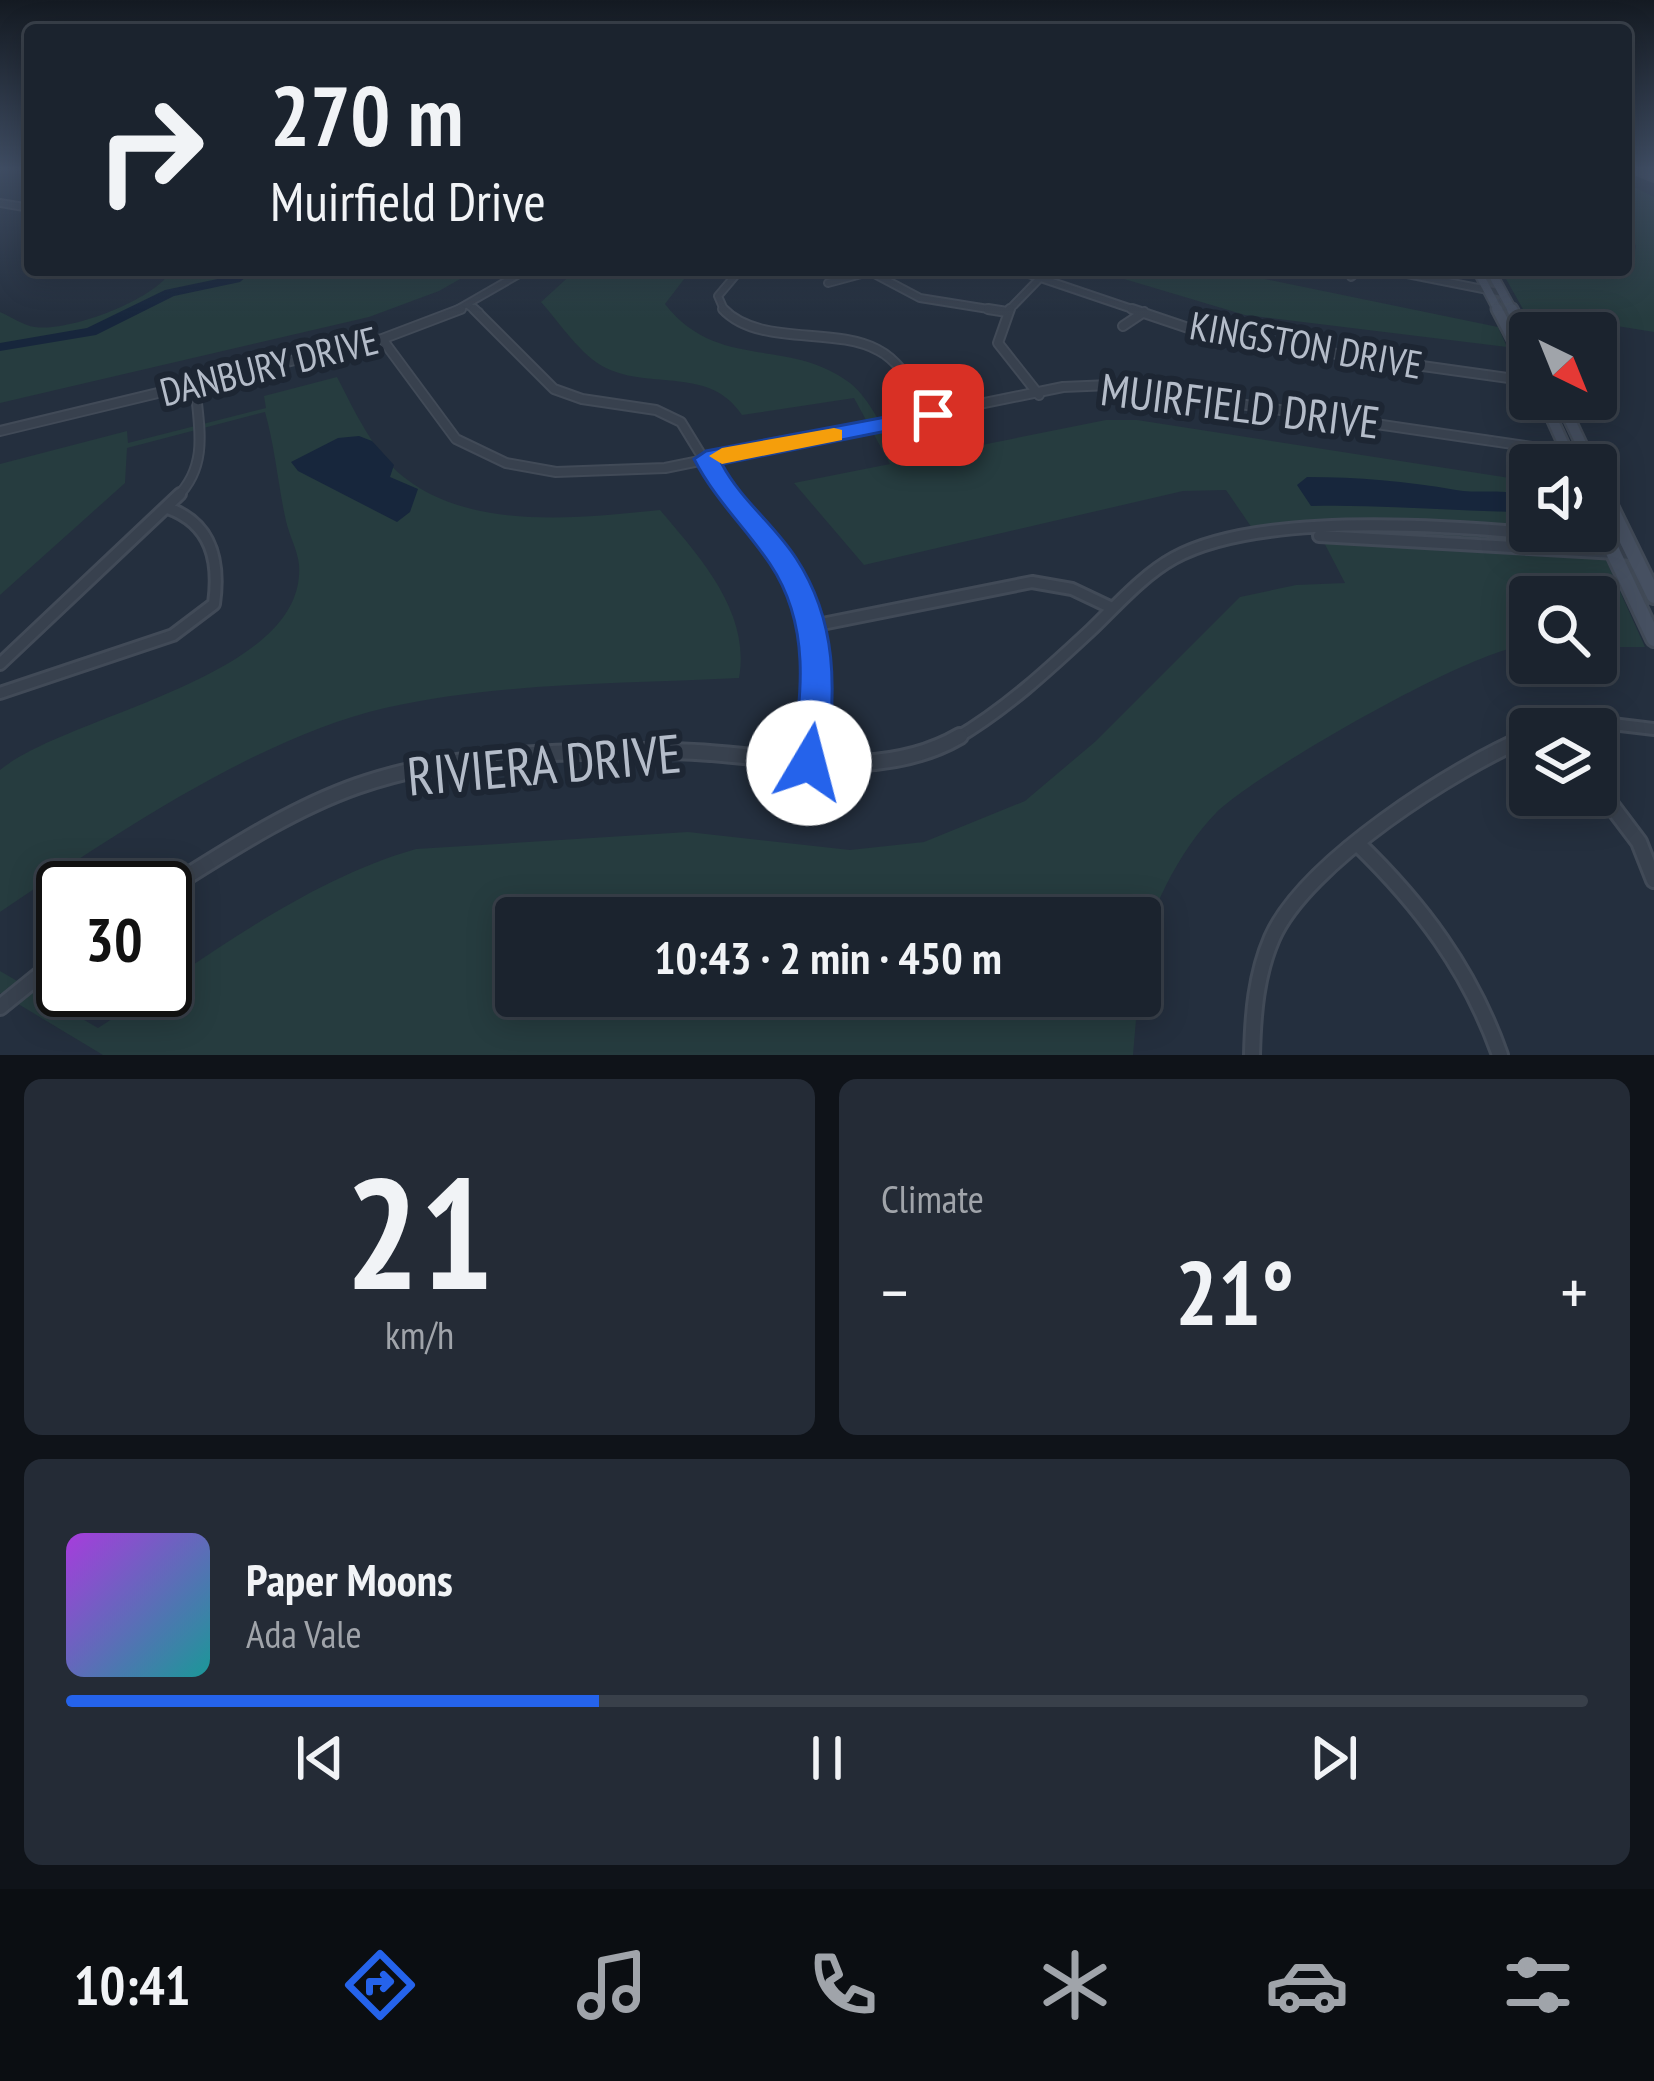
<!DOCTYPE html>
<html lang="en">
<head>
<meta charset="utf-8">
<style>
  body { margin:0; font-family:"PT Sans Narrow",sans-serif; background:#242b36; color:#f1f3f6; height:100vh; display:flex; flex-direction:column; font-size:45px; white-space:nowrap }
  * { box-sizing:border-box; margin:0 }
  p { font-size:39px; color:#a0a4aa }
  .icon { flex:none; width:66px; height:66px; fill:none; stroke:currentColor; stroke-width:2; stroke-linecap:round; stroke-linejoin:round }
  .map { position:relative; height:1055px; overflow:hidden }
  .drawer { display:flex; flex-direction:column; gap:24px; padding:24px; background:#0f1319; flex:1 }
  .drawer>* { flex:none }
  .top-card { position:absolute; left:24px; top:24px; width:1608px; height:252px; border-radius:12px; box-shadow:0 6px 30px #0003,0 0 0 3px #39404a; background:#1b232e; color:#f1f3f6; overflow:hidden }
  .needle { width:78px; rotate:137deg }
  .fabs { position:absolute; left:1509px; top:312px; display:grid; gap:24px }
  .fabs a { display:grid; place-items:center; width:108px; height:108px; border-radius:12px; background:#1b232e; box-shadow:0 6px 30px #0003,0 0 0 3px #39404a; font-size:60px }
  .speed { position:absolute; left:36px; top:861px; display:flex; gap:24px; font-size:60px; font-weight:700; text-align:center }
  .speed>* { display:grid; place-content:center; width:156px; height:156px; border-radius:50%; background:#1b232e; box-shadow:0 6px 30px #0003,0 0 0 3px #39404a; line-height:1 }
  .speed .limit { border:6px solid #111; border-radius:18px; background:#fff; color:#111 }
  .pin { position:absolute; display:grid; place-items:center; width:102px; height:102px; color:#fff; margin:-51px; border-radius:24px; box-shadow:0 6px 18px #0006 }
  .me { position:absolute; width:132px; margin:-66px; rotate:8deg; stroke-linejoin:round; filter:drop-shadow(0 0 9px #0008) }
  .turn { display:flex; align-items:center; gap:42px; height:252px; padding:0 48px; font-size:54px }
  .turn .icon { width:156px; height:156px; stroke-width:2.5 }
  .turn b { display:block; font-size:84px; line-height:102px }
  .big { font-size:90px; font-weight:700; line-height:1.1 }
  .drawer .tile { flex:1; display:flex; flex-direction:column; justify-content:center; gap:18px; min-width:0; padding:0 42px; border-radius:18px; background:#242b36 }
  .drawer .dial { align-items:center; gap:0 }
  .dial b { font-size:156px; line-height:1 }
  .song { display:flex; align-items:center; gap:36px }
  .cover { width:144px; height:144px; border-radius:18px; background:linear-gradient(135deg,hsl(280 70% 55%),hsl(180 70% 35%)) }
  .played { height:12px; border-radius:6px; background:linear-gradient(90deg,#2563eb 35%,#39404a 35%) }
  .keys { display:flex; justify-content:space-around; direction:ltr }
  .heat { display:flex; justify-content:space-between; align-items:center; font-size:66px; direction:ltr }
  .drawer .tiles { flex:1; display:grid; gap:24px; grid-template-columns:1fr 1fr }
  .tile:last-child { grid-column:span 2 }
  .trip { position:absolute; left:495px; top:897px; width:666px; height:120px; border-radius:12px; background:#1b232e; box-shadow:0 6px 30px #0003,0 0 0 3px #39404a; font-weight:700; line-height:120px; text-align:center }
  .menu { display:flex; height:192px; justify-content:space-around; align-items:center; background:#0b0e12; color:#a0a4aa }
  .menu .icon { width:84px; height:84px }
  .menu .current { color:#2563eb }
  .menu b { font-size:54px; color:#f1f3f6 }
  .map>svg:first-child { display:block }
</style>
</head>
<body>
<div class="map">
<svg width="1654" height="1055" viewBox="0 0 1654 1055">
  <rect width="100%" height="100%" fill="#242f3e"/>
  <path fill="#263c3f" d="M1626,183L1654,197V332L1524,311L1501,270L1631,268L1636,246L1626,229Z
    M172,270H476L439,291L369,317L0,403V312C10,316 24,326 35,327C69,332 155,300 172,270Z
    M576,270H691L665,304C718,372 788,336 850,383C871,399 887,438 902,461L1106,420H1137L1530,481V531H1593L1645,647H1596V597H1530V645C1478,645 1256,773 1216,813C1181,848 1144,918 1140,967V918H516V996H1138L1133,1055H103L0,993V971L98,1028C196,966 300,882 416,849L688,832L850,850L924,842L1025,801L1096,741L1240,597L1296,585L1345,583L1316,527L1252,528L1226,490L1183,491L864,565L794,483L890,464L854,398L742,415C710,366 651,390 606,368C581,356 559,322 541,302Z
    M1094,270H1221L1498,327L1507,347L1245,315Z
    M337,377C354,410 375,455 405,478C473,531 580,518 660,510C699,556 751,612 739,678C622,684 501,682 385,708C256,738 109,838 0,912V770C68,714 307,678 299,565C298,551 289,535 286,521C278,485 275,447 265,412L127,448L125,483L0,595V464L127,431L128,443L266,408L264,396Z"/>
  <path fill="#17263c" d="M359,436L372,441L394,465L390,477L418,489L410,512L397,522L298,471L291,462L338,438Z
    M1307,477C1359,477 1405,481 1456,490C1480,494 1506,488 1530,497V512C1456,512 1384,504 1311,506L1297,485Z"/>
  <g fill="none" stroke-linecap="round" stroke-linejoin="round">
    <path fill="#17263c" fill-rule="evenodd" d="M240,270H254L240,282L174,296L96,335L0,351V343L87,328L165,290L232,276Z"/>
    <defs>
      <path id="street-far3" d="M0,203L30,208
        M867,270L920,298L1007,312
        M1017,270L1141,312
        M1387,270L1503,293
        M1351,277L1360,270
        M828,283L869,272
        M469,306L479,312
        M453,312L526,270
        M725,312L718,296L740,270
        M1007,312L1041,277"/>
      <path id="street-far2" d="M474,309L554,389L582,399L656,410L681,422L727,497
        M723,309C759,347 834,326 878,350C902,362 918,394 933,415
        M988,309L1007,312
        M1010,309L998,343L1039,395
        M1132,309L1215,337L1530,381
        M1123,326L1144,312
        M382,339L456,439L506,463L556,472L665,468L1063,387L1110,385L1587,455
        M0,431L382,339L461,309
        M177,497C209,465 199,427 195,385"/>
      <path id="street-far1" d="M725,494C801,589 826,609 812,739
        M1319,536L1634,554
        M812,626L1032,582L1072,589L1112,608
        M0,664L180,494
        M0,693L173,635L214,604C220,561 212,524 168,508
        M1552,729L1612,724L1654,729
        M955,739C1006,709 1048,670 1091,630C1116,606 1143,575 1174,558C1273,504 1517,530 1629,544
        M1523,739L1530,736"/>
      <path id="street" d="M809,763L813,736
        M1596,785L1639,842L1654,880
        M1357,843C1421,905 1470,970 1500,1055
        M165,890C226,852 289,810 357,786C454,752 563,751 665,751C762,750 871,788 960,736
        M0,1007L63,956
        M1252,1055C1253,1014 1256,975 1272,938C1305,863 1455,767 1530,736"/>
      <path id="secondary-far2" d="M1637,170L1654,177
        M1477,270L1499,312
        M1490,270L1513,312"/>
      <path id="secondary-far1" d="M1497,309L1530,372
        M1512,309L1530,342
        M1543,399L1573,465
        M1560,399L1591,465
        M1596,476L1606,497"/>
      <path id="secondary" d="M1604,494L1654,596
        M1596,516L1654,639"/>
    </defs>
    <use href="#street-far3" stroke="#414a57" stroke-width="10"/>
    <use href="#street-far2" stroke="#414a57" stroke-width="12"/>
    <use href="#street-far1" stroke="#414a57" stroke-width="16"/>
    <use href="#street" stroke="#414a57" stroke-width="20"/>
    <use href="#secondary-far2" stroke="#414a57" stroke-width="12"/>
    <use href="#secondary-far1" stroke="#414a57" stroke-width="15"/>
    <use href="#secondary" stroke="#414a57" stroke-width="20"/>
    <use href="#street-far3" stroke="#38414e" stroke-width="6"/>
    <use href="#street-far2" stroke="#38414e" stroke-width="8"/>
    <use href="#street-far1" stroke="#38414e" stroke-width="10"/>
    <use href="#street" stroke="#38414e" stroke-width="14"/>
    <use href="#secondary-far2" stroke="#465061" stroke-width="8"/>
    <use href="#secondary-far1" stroke="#465061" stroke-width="10"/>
    <use href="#secondary" stroke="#465061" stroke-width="14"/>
  </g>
  <linearGradient id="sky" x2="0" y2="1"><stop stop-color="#141a22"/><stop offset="0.53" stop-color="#3f4d63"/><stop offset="1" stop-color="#3f4d63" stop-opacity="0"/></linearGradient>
  <rect width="1654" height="318" fill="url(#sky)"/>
  <path fill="#2563eb" stroke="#184099" stroke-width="3" d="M933,408L941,410V420L722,464C741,500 774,524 796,558C838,622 836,690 827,763L822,774L809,778L797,774L791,763C802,695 811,625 770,564C745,527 715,500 694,459L706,451Z"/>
  <path fill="#f59e0b" d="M834,428L842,430V440L722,464L709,456L722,448Z"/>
  <g text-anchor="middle" stroke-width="12" stroke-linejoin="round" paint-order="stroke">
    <g font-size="39" fill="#b4bcc9" stroke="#1d2633">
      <text transform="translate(1306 345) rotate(10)" y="14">KINGSTON DRIVE</text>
      <text transform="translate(269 366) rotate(-14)" y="14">DANBURY DRIVE</text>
    </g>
    <g font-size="45" fill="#b4bcc9" stroke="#1d2633">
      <text transform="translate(1240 406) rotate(7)" y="16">MUIRFIELD DRIVE</text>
    </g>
    <g font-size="54" fill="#b4bcc9" stroke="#1d2633">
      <text transform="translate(544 765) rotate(-5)" y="19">RIVIERA DRIVE</text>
    </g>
  </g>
</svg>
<div class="fabs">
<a><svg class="needle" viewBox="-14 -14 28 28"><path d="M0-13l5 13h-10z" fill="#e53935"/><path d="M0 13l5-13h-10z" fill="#a0a4aa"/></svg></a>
<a><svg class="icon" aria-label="sound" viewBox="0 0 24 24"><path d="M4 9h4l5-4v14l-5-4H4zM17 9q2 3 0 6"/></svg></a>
<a><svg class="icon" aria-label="search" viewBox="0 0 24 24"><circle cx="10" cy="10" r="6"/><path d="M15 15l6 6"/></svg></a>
<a><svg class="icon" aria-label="layers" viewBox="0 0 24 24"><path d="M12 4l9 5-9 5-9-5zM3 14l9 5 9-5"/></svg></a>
</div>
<div class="speed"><div class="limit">30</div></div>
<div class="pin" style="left:933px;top:415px;background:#d93025"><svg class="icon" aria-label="arrive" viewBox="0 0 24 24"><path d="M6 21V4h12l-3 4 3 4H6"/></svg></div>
<svg class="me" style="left:809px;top:763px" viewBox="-20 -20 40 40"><circle r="19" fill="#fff"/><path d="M0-13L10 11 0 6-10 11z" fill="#2563eb"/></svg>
<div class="trip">10:43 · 2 min · 450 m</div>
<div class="top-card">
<div class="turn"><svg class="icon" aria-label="right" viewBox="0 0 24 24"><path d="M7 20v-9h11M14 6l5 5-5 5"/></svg><div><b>270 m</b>Muirfield Drive</div></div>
</div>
</div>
<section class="drawer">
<div class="tiles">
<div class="tile dial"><b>21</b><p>km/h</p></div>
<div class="tile"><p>Climate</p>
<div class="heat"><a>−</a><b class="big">21°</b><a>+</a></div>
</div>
<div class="tile">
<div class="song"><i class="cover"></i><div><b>Paper Moons</b><p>Ada Vale</p></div></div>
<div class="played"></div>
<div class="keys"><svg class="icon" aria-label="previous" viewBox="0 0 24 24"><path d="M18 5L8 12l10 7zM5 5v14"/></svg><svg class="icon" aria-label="pause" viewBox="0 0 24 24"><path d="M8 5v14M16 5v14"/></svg><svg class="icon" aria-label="next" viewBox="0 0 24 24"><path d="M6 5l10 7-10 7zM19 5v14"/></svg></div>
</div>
</div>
</section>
<nav class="menu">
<b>10:41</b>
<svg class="icon current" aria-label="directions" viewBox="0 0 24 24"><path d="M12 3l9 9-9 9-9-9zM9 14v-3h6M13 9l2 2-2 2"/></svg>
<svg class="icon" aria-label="music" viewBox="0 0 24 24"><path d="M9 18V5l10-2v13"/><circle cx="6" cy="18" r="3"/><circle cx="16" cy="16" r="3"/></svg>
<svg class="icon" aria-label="phone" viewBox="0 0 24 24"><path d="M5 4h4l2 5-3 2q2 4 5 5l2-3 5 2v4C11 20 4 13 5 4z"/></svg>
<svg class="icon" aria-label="climate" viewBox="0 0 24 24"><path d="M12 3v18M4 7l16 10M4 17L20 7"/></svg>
<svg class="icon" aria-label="car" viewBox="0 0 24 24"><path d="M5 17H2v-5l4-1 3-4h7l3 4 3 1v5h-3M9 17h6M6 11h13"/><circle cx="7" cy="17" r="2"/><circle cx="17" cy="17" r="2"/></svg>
<svg class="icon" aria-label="filters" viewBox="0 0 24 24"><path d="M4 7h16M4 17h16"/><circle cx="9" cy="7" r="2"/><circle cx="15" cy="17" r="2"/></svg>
</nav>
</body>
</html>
